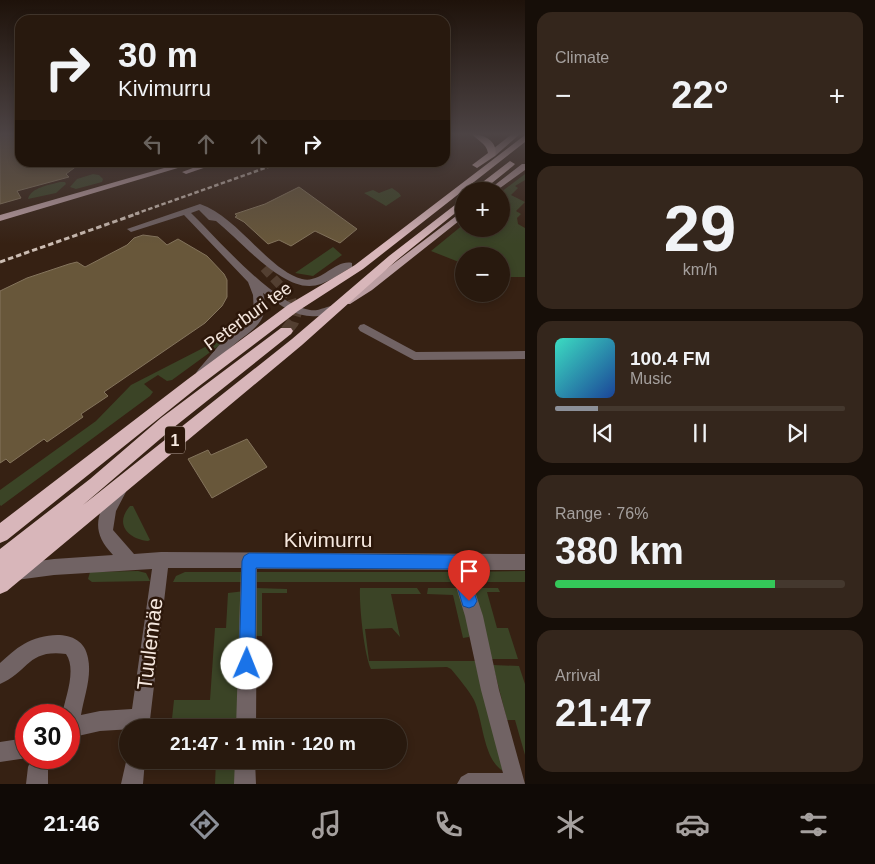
<!DOCTYPE html>
<html lang="en">
<head>
<meta charset="utf-8">
<style>
  body { margin:0; font-family:Arial,sans-serif; background:#34261c; color:#f1f3f6; height:100vh; display:flex; flex-direction:column; font-size:19px; white-space:nowrap }
  * { box-sizing:border-box; margin:0 }
  p { font-size:16px; color:#a5a09e }
  .icon { flex:none; width:28px; height:28px; fill:none; stroke:currentColor; stroke-width:2; stroke-linecap:round; stroke-linejoin:round }
  .map { position:relative; flex:1; overflow:hidden }
  .details { display:flex; flex-direction:column; gap:12px; padding:12px; background:#160e08; width:350px }
  .details>* { flex:none }
  .hud { position:absolute; left:15px; top:15px; width:435px; height:152px; border-radius:15px; box-shadow:0 2px 8px #0003,0 0 0 1px #44382e; background:#28190e; color:#f1f3f6; overflow:hidden }
  .controls { position:absolute; left:455px; top:182px; display:grid; gap:10px }
  .controls a { display:grid; place-items:center; width:55px; height:55px; border-radius:50%; background:#28190e; box-shadow:0 2px 8px #0003,0 0 0 1px #44382e; font-size:25px }
  .speed { position:absolute; left:15px; top:704px; display:flex; gap:10px; font-size:25px; font-weight:700; text-align:center }
  .speed>* { display:grid; place-content:center; width:65px; height:65px; border-radius:50%; background:#28190e; box-shadow:0 2px 8px #0003,0 0 0 1px #44382e; line-height:1 }
  .speed .limit { border:8px solid #d22; background:#fff; color:#111 }
  .pin { position:absolute; display:grid; place-items:center; width:42px; height:42px; color:#fff; margin:-51px -21px; border-radius:50% 50% 50% 0; rotate:-45deg; box-shadow:0 0 5px #0007 }
  .pin .icon { rotate:45deg }
  .me { position:absolute; width:55px; margin:-28px; rotate:1deg; stroke-linejoin:round; filter:drop-shadow(0 0 4px #0008) }
  .turn { display:flex; align-items:center; gap:18px; height:105px; padding:0 20px; font-size:22px }
  .turn .icon { width:65px; height:65px; stroke-width:2.5 }
  .turn b { display:block; font-size:35px; line-height:42px }
  .lanes { display:flex; align-items:center; height:48px; padding:0 20px; background:#0003; justify-content:center; gap:25px; direction:ltr }
  .lanes .off { opacity:.35 }
  .big { font-size:38px; font-weight:600; line-height:1.1 }
  .details .card { flex:1; display:flex; flex-direction:column; justify-content:center; gap:8px; min-width:0; padding:0 18px; border-radius:15px; background:#34261c }
  .details .dial { align-items:center; gap:0 }
  .dial b { font-size:65px; line-height:1 }
  .song { display:flex; align-items:center; gap:15px }
  .cover { width:60px; height:60px; border-radius:8px; background:linear-gradient(135deg,hsl(170 70% 55%),hsl(220 70% 35%)) }
  .played { height:5px; border-radius:2px; background:linear-gradient(90deg,#8c9099 15%,#44382e 15%) }
  .keys { display:flex; justify-content:space-around; direction:ltr }
  .heat { display:flex; justify-content:space-between; align-items:center; font-size:28px; direction:ltr }
  .charge { height:8px; border-radius:4px; background:linear-gradient(90deg,#34c759 76%,#44382e 0) }
  .trip { position:absolute; left:119px; top:719px; width:288px; height:50px; border-radius:25px; background:#28190e; box-shadow:0 2px 8px #0003,0 0 0 1px #44382e; font-weight:600; line-height:50px; text-align:center }
  .dock { display:flex; height:80px; justify-content:space-around; align-items:center; background:#100a06; color:#a5a09e }
  .dock .icon { width:35px; height:35px }
  .dock .current { color:#8c9099 }
  .dock b { font-size:22px; color:#f1f3f6 }
  main { display:flex; flex:1; min-height:0 }
  .map>svg:first-child { display:block }
</style>
</head>
<body>
<main>
<div class="map">
<svg width="525" height="784" viewBox="0 0 525 784">
  <rect width="100%" height="100%" fill="#362113"/>
  <path fill="#3b4426" d="M93,174L99,175L103,179L102,182L76,189L70,187L77,179Z
    M525,174V180L515,186L518,188L511,195L525,202L516,211L521,214L517,218L518,224L525,228V277H501V256H464V264L431,251L464,224V229H501V192Z
    M60,182H65L66,184L56,193L28,199C31,187 50,185 60,182Z
    M392,188L399,193L401,196L386,206L364,193L373,190L379,193Z
    M333,247L342,255L313,276L295,273Z
    M249,310H255L242,329L172,380L167,381L158,375L144,384L153,392L150,396L1,506L0,505V490L96,421L131,385L207,346L222,336Z
    M130,506H133L150,540L148,541C128,539 114,524 130,506Z
    M138,571L146,573L150,581L92,582L88,579L90,572Z
    M525,571V582H470L465,572Z
    M185,572H243L242,582H173L176,576Z
    M257,572H455L458,582H256Z
    M256,588L287,589V593H262V636H256Z
    M360,588H417L421,594H391L400,637L392,628L365,629L369,661H475L503,771C483,759 483,719 474,700C470,692 457,676 451,669L447,667L371,669C364,655 359,604 360,588Z
    M428,588H459L470,633L469,637L463,638L453,595L427,594Z
    M475,588H498L500,592H487L497,628H508L518,659H491L477,607Z
    M245,591L241,727L171,728L174,700H210L215,628H226L228,593Z
    M493,665L519,666L525,684V755L515,720H507Z
    M216,760H239V784H215Z"/>
  <path fill="#68573a" stroke="#84745c" d="M0,134H20V162H82L66,174L69,177L17,191L21,198L0,204Z
    M299,187L357,229L340,243L315,231L291,246L279,240L268,244L244,222L235,217L237,216L235,214L265,204Z
    M143,235L158,237L167,245L178,239L207,256L224,274L227,280V297L222,306L205,323L104,392L108,396L81,414L83,417L47,442L44,439L10,463L6,459L0,463V291L27,278L69,264L77,262L85,267L127,245L134,238Z
    M247,439L267,467L212,498L188,459L208,450L211,455Z"/>
  <g fill="none" stroke-linecap="round" stroke-linejoin="round">
    <path stroke="#533f31" stroke-width="9" stroke-dasharray="9 5" stroke-linecap="butt" d="M264,268L291,297L296,313"/>
    <path stroke="#533f31" stroke-width="12" stroke-dasharray="12 6" stroke-linecap="butt" d="M286,331L293,322L296,312"/>
    <path fill="#716364" fill-rule="evenodd" d="M200,204C237,216 268,270 302,279C321,284 335,259 352,263V267C340,273 325,286 310,286C279,287 240,240 216,221L209,220L199,210L191,213C217,238 274,305 310,310C320,312 330,303 340,306L341,308L340,310C306,324 291,313 263,293C272,324 248,331 229,349C221,357 214,367 206,376H198L196,373L198,370L221,343L246,323L254,314L253,295L248,282L184,215L131,232L127,229Z
      M364,324L416,352L525,351V359L414,360L360,331L358,328L360,325Z
      M121,481L126,483L128,488L116,511L113,530L134,554L161,552L525,554V570H468L483,616L499,690L525,784H457L461,777L468,773H503L481,690L465,616L451,570L257,569L256,728H236L241,568H168L149,728L100,731L69,738V715H62C65,698 77,670 66,654C27,649 29,672 0,684V663C8,656 15,649 24,644C45,632 83,628 88,658C92,677 84,697 81,715L100,711L132,709L152,569L54,575L16,580L10,578L8,572L10,566L16,564L54,559L113,555C93,534 95,519 108,495C112,489 114,484 121,481Z
      M26,738L27,758L0,762V742Z
      M128,753V760H145L143,784H121Z
      M32,758H52L48,767V784H26L28,767Z
      M235,760H255L256,784H234Z"/>
    <path fill="#bb9ea2" fill-rule="evenodd" d="M512,134H520L495,156H489V152Z
      M185,162H198L0,221V215Z
      M209,162H221L186,174L182,172Z
      M522,164H525V170L496,191H487Z
      M464,210V217L372,290L350,304H342L341,302L342,300L364,286Z"/>
    <path fill="#d8b6ba" fill-rule="evenodd" d="M472,134C484,134 499,142 495,156L477,168L472,165L488,153C486,143 478,141 472,134Z
      M525,135V142L363,269L298,311L198,387L7,540L0,543V523L188,379L288,305L355,265Z
      M510,161L515,164L513,166L482,191H471Z
      M464,198V206L397,260L302,345L7,591L0,594V571L2,570L0,571V549L90,479L161,418L281,328H291L293,331L291,334L173,428L83,505L292,339L389,256Z"/>
    <path stroke="#ccbdb3" stroke-width="2.5" stroke-dasharray="4.5 2.5" stroke-linecap="butt" d="M135,214L282,162"/>
    <path stroke="#ccbdb3" stroke-width="3" stroke-dasharray="5.5 3" stroke-linecap="butt" d="M0,262L139,213"/>
  </g>
  <linearGradient id="sky" x2="0" y2="1"><stop stop-color="#1e120a"/><stop offset="0.55" stop-color="#4c4344"/><stop offset="1" stop-color="#4c4344" stop-opacity="0"/></linearGradient>
  <rect width="525" height="244" fill="url(#sky)"/>
  <path fill="#1a73e8" stroke="#114b97" d="M249,553L457,555L462,557L477,601L474,606L469,608L463,606L452,569L256,568L255,664L253,670L247,672L241,670L239,664L242,561L244,556Z"/>
  <g text-anchor="middle" stroke-width="5" stroke-linejoin="round" paint-order="stroke">
    <rect fill="#2c170a" stroke="#b9a99e" stroke-width="1" x="165" y="426.5" width="20" height="27" rx="4"/>
    <g font-size="16" font-weight="bold" fill="#f5e7de">
      <text x="175" y="446">1</text>
    </g>
    <g font-size="18" fill="#f5e7de" stroke="#2c170a">
      <text transform="translate(248 316) rotate(-36)" y="6">Peterburi tee</text>
    </g>
    <g font-size="21" fill="#f5e7de" stroke="#2c170a">
      <text x="328" y="547">Kivimurru</text>
      <text transform="translate(150 644) rotate(-83)" y="7">Tuulemäe</text>
    </g>
  </g>
</svg>
<div class="controls">
<a>+</a>
<a>−</a>
</div>
<div class="speed"><div class="limit">30</div></div>
<div class="pin" style="left:469px;top:601px;background:#d93025"><svg class="icon" aria-label="arrive" viewBox="0 0 24 24"><path d="M6 21V4h12l-3 4 3 4H6"/></svg></div>
<svg class="me" style="left:247px;top:664px" viewBox="-20 -20 40 40"><circle r="19" fill="#fff"/><path d="M0-13L10 11 0 6-10 11z" fill="#1a73e8"/></svg>
<div class="trip">21:47 · 1 min · 120 m</div>
<div class="hud">
<div class="turn"><svg class="icon" aria-label="right" viewBox="0 0 24 24"><path d="M7 20v-9h11M14 6l5 5-5 5"/></svg><div><b>30 m</b>Kivimurru</div></div>
<div class="lanes"><svg class="icon off" aria-label="left" viewBox="0 0 24 24"><path d="M17 20v-9H6M10 6l-5 5 5 5"/></svg><svg class="icon off" aria-label="ahead" viewBox="0 0 24 24"><path d="M12 20V5M6 11l6-6 6 6"/></svg><svg class="icon off" aria-label="ahead" viewBox="0 0 24 24"><path d="M12 20V5M6 11l6-6 6 6"/></svg><svg class="icon" aria-label="right" viewBox="0 0 24 24"><path d="M7 20v-9h11M14 6l5 5-5 5"/></svg></div>
</div>
</div>
<section class="details">
<div class="card"><p>Climate</p>
<div class="heat"><a>−</a><b class="big">22°</b><a>+</a></div>
</div>
<div class="card dial"><b>29</b><p>km/h</p></div>
<div class="card">
<div class="song"><i class="cover"></i><div><b>100.4 FM</b><p>Music</p></div></div>
<div class="played"></div>
<div class="keys"><svg class="icon" aria-label="previous" viewBox="0 0 24 24"><path d="M18 5L8 12l10 7zM5 5v14"/></svg><svg class="icon" aria-label="pause" viewBox="0 0 24 24"><path d="M8 5v14M16 5v14"/></svg><svg class="icon" aria-label="next" viewBox="0 0 24 24"><path d="M6 5l10 7-10 7zM19 5v14"/></svg></div>
</div>
<div class="card"><p>Range · 76%</p><b class="big">380 km</b><div class="charge"></div></div>
<div class="card"><p>Arrival</p><b class="big">21:47</b></div>
</section>
</main>
<nav class="dock">
<b>21:46</b>
<svg class="icon current" aria-label="directions" viewBox="0 0 24 24"><path d="M12 3l9 9-9 9-9-9zM9 14v-3h6M13 9l2 2-2 2"/></svg>
<svg class="icon" aria-label="music" viewBox="0 0 24 24"><path d="M9 18V5l10-2v13"/><circle cx="6" cy="18" r="3"/><circle cx="16" cy="16" r="3"/></svg>
<svg class="icon" aria-label="phone" viewBox="0 0 24 24"><path d="M5 4h4l2 5-3 2q2 4 5 5l2-3 5 2v4C11 20 4 13 5 4z"/></svg>
<svg class="icon" aria-label="climate" viewBox="0 0 24 24"><path d="M12 3v18M4 7l16 10M4 17L20 7"/></svg>
<svg class="icon" aria-label="car" viewBox="0 0 24 24"><path d="M5 17H2v-5l4-1 3-4h7l3 4 3 1v5h-3M9 17h6M6 11h13"/><circle cx="7" cy="17" r="2"/><circle cx="17" cy="17" r="2"/></svg>
<svg class="icon" aria-label="filters" viewBox="0 0 24 24"><path d="M4 7h16M4 17h16"/><circle cx="9" cy="7" r="2"/><circle cx="15" cy="17" r="2"/></svg>
</nav>
</body>
</html>
